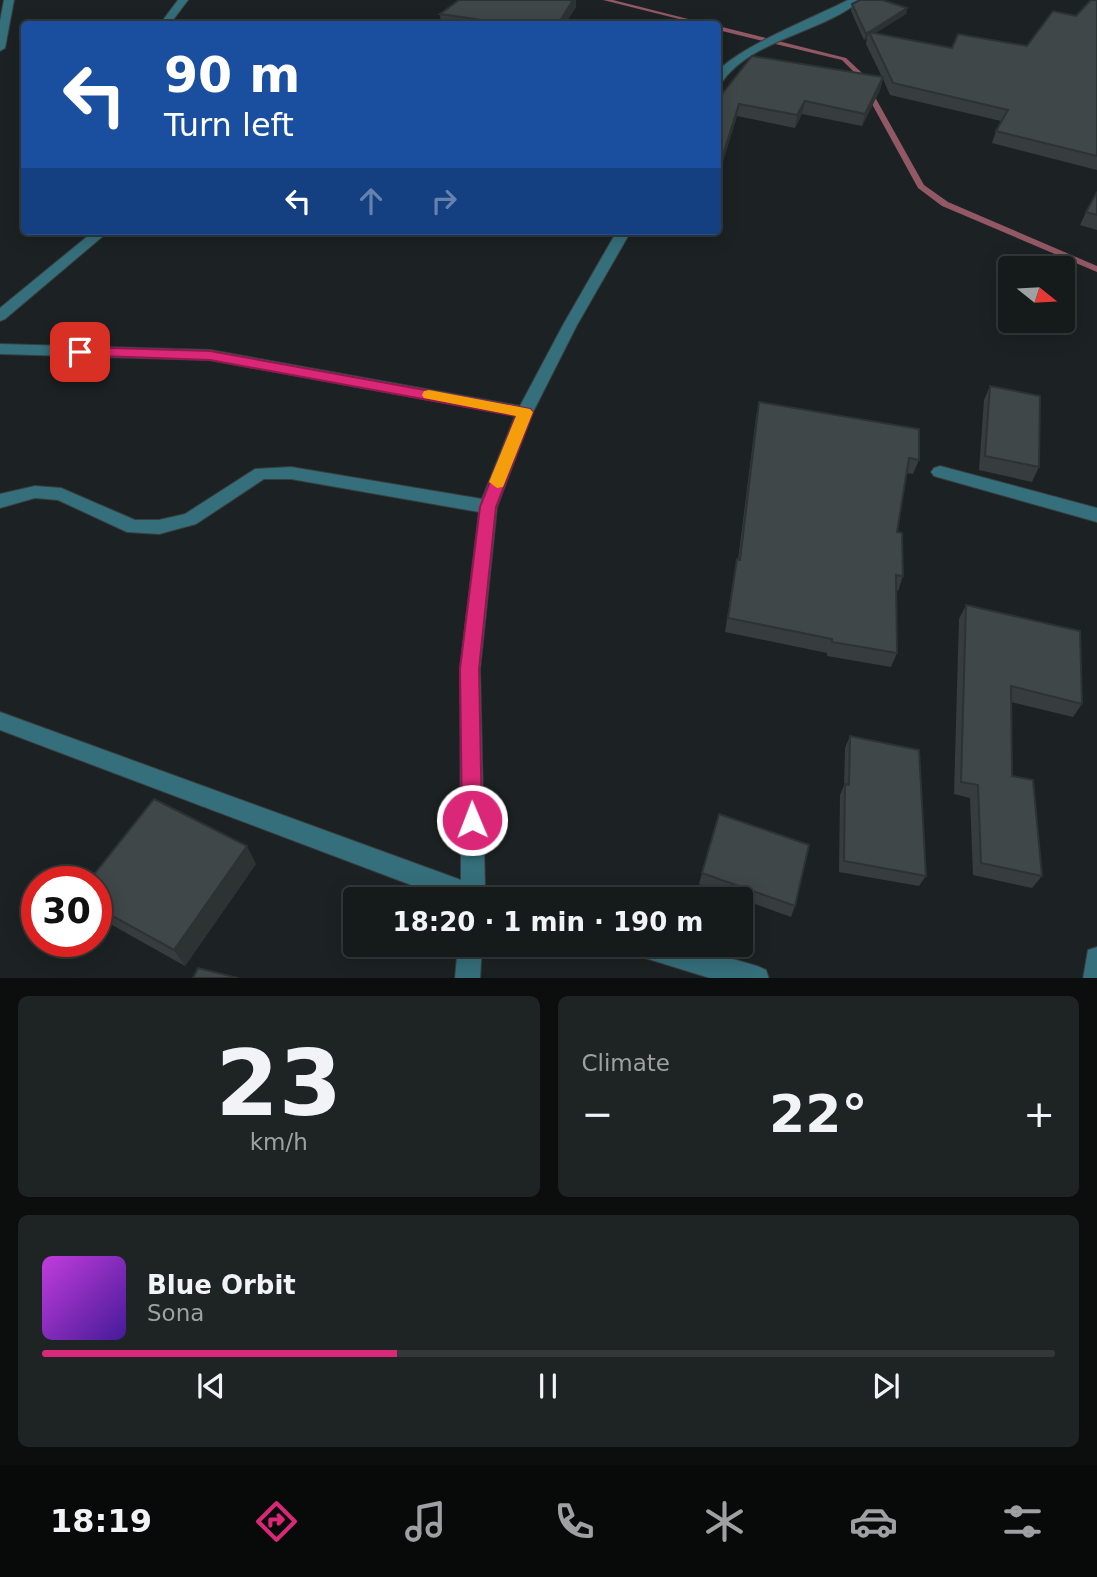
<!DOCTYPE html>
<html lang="en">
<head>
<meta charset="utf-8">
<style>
  body { margin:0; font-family:"DejaVu Sans",sans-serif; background:#1e2323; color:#f1f3f6; height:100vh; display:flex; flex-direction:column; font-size:26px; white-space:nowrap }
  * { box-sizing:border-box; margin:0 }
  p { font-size:23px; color:#9da1a2 }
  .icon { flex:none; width:38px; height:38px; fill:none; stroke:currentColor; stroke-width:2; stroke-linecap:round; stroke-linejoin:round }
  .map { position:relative; height:978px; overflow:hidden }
  .panel { display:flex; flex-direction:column; gap:18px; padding:18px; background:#0c0e0e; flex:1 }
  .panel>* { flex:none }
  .hud { position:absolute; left:21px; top:21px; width:700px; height:214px; border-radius:7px; box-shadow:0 4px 18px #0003,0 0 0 2px #343839; background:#1a4fa0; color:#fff; overflow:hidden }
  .needle { width:46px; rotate:108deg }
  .tools { position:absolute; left:998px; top:256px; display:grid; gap:14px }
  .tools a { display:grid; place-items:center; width:77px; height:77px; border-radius:7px; background:#151a1a; box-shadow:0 4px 18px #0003,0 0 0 2px #343839; font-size:35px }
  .speed { position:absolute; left:21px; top:866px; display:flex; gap:14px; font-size:35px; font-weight:700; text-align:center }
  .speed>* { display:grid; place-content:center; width:91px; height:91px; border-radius:50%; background:#151a1a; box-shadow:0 4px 18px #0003,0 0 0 2px #343839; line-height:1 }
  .speed .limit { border:10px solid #d22; background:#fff; color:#111 }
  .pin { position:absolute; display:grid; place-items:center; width:60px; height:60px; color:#fff; margin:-30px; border-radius:14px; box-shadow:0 4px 10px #0006 }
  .me { position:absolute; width:77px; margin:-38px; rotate:359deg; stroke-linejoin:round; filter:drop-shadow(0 0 5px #0008) }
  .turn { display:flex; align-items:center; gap:24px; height:147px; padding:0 28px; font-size:32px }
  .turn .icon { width:91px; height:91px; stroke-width:2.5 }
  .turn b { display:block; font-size:49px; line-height:60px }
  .lanes { display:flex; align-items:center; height:66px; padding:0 28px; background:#0003; justify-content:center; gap:35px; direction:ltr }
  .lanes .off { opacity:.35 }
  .big { font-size:52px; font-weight:600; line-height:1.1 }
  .panel .widget { flex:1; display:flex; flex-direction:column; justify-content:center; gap:10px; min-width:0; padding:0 24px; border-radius:10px; background:#1e2323 }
  .panel .dial { align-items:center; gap:0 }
  .dial b { font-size:91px; line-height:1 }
  .song { display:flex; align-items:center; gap:21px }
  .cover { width:84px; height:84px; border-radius:10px; background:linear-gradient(135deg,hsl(290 70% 55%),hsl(260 70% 35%)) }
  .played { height:7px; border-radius:4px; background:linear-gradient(90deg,#db2777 35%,#343839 35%) }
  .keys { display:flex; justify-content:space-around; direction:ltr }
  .heat { display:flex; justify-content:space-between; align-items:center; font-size:38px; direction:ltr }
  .panel .tiles { flex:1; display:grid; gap:18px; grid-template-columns:1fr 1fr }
  .widget:last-child { grid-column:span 2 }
  .trip { position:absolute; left:343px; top:887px; width:410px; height:70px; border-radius:7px; background:#151a1a; box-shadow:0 4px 18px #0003,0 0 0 2px #343839; font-weight:600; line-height:70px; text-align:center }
  .dock { display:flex; height:112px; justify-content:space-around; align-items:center; background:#080a0a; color:#9da1a2 }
  .dock .icon { width:49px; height:49px }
  .dock .current { color:#db2777 }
  .dock b { font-size:32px; color:#f1f3f6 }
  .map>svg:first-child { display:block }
</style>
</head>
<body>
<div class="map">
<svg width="1097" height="979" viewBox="0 0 1097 979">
  <rect width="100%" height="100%" fill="#1c2223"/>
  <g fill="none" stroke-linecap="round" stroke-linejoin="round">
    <path fill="#935865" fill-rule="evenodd" d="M603,0H613L708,24H699Z
      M718,26L846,58L861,72L924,185L948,202L1097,266V272L942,206L918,188L855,73L842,60L718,30Z"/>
    <defs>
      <path id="minor" d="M4,0H14L5,48L0,51V21Z
        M178,0H188L170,24H160Z
        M848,0H861C822,33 752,39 722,82L718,83C718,77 716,72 721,68C744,45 817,16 848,0Z
        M94,231H109L5,319L0,321V308Z
        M617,231H631L577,325L533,412L497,507L480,669L485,889L489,891L493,900H451L0,730V712L461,880L460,669L479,512L291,479H264L196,524L159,534L127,532L58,500L35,498L0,508V494L35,486L61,488L135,520H159L185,514L255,469L291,467L482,499L515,416L210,360L0,354V344L210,350L520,406L563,325Z
        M940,466L1097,508V522L934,476L931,472L934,468Z
        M458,945H482L480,979H455Z
        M630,945H684L757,966L766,970L769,979H713L642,957L633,954Z
        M1097,947V979H1083L1088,950Z"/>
    </defs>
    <use href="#minor" stroke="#393e3f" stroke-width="2"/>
    <use href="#minor" fill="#356f7b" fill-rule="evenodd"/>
  </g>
  <path fill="#373d3e" d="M1097,0V170L992,143L996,131L1001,121L890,95L883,79L880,90L862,126L802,114L795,128L737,116L718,178V99L882,77L866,44L867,38L864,40L851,11L852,4L907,8L906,14L875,33L952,48L1027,46L1076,16Z
    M576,7L565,24H441L440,14Z
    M1097,192V230L1080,225L1086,212Z
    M990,386L1039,467L1032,482L979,470L984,400Z
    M759,402L919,460L913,474L906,473L897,532L903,576L898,591L896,590L897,653L891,667L827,656V653L725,632L734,574L737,559L738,560L756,417Z
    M966,605L1082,704L1073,717L1011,702L1012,776L1042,876L1032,888L973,875L970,798L954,794L959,619Z
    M850,736L926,876L919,886L839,872L840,795L844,785L845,748Z
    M719,814L795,906L791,917L699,884Z
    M256,864L185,966L96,916V882Z"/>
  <path fill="#2d3232" d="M573,0H576V7L565,24H558Z
    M907,8L906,14L871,36L869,32L867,38L864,40L866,34Z
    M883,77L880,90L862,126L865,114Z
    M805,101L802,114L795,128L797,115Z
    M739,104L737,116L718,178L720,165Z
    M247,846L256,864L185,966L174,950Z"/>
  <path fill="#404748" stroke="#2d3232" stroke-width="2" d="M459,0H573L558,24H483V20L440,14Z
    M860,0H882L907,8L866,34L852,4Z
    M1091,0H1097V156L996,131L1008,110L893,83L869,32L952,48L958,34L1027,46L1053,11L1076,16Z
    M752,56L883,77L865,114L805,101L797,115L739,104L720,165H718V99Z
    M1097,192V215L1086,212Z
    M990,386L1040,396L1039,467L985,456Z
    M759,402L919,429V460L909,458L897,532L902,533L903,576L896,575L897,653L832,642V639L728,618L737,559L740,560Z
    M966,605L1080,631L1082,704L1011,686L1012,776L1033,780L1042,876L981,863L978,785L961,782Z
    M850,736L919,750L926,876L844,861L845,784L849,785Z
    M154,799L247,846L174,950L96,907V882H88Z
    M719,814L809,845L795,906L702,873Z
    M198,968L238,978H193Z"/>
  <path fill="#db2777" stroke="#8e194d" stroke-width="2" d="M80,347L210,351L530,409L533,412L496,507L479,669L482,820L479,827L472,830L465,827L462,820L460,669L480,507L516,416L210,360L75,355V349Z"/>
  <path fill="#f59e0b" d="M429,390L530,409L533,412L503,487L497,488L489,482L516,416L424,398L422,395L424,391Z"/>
</svg>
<div class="tools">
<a><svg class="needle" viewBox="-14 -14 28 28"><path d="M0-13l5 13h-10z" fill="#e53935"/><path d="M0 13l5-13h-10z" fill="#9da1a2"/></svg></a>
</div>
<div class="speed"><div class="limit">30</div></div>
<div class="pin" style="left:80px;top:352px;background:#d93025"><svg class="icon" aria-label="arrive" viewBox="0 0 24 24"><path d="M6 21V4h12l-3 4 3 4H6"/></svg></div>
<svg class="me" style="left:472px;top:820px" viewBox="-20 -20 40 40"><circle r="17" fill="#db2777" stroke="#fff" stroke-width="3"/><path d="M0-11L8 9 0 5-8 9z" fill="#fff"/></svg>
<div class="trip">18:20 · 1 min · 190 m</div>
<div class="hud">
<div class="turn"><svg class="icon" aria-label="left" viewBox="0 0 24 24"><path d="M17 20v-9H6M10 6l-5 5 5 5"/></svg><div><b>90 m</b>Turn left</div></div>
<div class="lanes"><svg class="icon" aria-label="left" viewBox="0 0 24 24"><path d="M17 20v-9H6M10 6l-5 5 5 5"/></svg><svg class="icon off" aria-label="ahead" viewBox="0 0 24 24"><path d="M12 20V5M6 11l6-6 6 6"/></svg><svg class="icon off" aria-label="right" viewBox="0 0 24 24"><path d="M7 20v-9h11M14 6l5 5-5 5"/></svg></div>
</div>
</div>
<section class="panel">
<div class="tiles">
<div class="widget dial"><b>23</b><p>km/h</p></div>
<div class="widget"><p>Climate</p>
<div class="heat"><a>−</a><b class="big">22°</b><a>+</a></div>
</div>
<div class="widget">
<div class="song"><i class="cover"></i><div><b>Blue Orbit</b><p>Sona</p></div></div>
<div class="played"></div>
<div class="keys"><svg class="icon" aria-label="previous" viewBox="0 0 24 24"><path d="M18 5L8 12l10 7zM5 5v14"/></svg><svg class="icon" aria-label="pause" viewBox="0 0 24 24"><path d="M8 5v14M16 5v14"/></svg><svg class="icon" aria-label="next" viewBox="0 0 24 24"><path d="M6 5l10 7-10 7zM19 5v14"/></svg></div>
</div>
</div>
</section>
<nav class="dock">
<b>18:19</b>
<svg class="icon current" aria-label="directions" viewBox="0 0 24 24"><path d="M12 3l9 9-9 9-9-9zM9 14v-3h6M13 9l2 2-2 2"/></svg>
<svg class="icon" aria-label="music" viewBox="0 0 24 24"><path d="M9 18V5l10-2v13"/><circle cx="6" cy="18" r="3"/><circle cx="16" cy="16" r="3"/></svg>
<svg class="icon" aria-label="phone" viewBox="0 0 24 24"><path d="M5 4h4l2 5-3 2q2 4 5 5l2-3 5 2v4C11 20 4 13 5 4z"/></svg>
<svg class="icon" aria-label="climate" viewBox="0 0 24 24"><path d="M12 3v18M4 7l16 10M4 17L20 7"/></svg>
<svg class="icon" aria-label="car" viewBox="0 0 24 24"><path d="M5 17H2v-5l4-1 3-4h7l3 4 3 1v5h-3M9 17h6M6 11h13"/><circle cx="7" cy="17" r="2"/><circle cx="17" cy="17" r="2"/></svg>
<svg class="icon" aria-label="filters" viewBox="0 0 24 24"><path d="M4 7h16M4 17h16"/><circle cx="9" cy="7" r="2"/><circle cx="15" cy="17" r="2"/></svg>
</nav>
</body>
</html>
